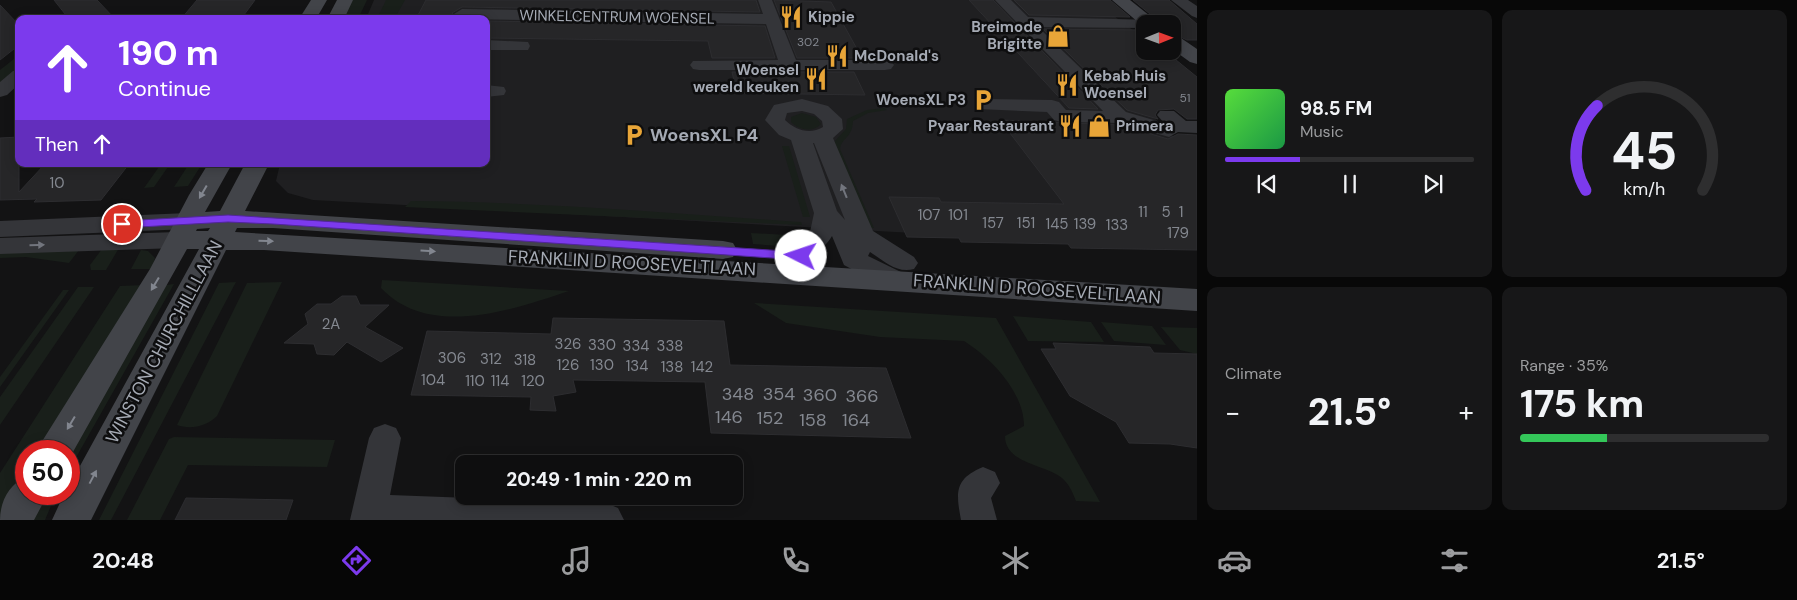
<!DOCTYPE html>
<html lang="en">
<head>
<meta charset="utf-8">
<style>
  body { margin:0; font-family:"DM Sans",sans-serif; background:#171718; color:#f1f3f6; height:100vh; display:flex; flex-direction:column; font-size:19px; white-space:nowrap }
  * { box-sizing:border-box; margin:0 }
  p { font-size:16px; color:#9b9c9e }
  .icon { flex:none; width:28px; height:28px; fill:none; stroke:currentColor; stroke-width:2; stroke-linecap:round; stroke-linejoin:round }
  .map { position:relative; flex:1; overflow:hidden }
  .drawer { display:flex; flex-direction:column; gap:10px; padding:10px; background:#080808; width:600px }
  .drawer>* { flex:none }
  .guide { position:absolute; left:15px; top:15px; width:475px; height:152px; border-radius:10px; box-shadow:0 2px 12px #0003,0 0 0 1px #2e2e2f; background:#7c3aed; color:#fff; overflow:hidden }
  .needle { width:32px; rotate:89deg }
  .fabs { position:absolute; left:1136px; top:15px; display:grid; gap:10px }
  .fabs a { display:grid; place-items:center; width:45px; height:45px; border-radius:10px; background:#0e0e0f; box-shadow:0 2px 12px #0003,0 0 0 1px #2e2e2f; font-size:25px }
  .speed { position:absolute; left:15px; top:440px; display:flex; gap:10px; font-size:25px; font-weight:700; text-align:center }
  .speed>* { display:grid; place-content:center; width:65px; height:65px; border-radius:50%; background:#0e0e0f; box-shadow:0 2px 12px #0003,0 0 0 1px #2e2e2f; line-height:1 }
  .speed .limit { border:8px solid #d22; background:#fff; color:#111 }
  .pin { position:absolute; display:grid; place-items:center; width:42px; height:42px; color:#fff; margin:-21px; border:2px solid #fff; border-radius:50%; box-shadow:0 1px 5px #0007 }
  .me { position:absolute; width:55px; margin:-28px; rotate:274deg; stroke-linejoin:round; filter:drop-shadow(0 0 4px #0008) }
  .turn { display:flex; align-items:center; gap:18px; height:105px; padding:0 20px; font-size:22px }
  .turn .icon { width:65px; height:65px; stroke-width:2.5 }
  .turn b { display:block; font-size:35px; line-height:42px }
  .then { display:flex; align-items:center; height:48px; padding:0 20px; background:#0003; gap:10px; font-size:19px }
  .big { font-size:38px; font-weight:800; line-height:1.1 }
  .drawer .widget { flex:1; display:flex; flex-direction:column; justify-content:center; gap:8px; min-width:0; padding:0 18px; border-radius:10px; background:#171718 }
  .drawer .dial { align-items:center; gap:0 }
  .dial svg { height:130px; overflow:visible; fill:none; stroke:#2e2e2f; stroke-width:7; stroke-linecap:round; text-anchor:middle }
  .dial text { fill:#f1f3f6; stroke:none }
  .song { display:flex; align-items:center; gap:15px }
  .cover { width:60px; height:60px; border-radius:8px; background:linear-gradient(135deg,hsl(110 70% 55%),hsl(140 70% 35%)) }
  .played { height:5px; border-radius:2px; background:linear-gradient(90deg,#7c3aed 30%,#2e2e2f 30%) }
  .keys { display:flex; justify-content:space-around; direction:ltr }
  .heat { display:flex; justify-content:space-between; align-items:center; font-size:28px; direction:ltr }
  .charge { height:8px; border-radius:4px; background:linear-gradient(90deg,#34c759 35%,#2e2e2f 0) }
  .drawer .tiles { flex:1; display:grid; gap:10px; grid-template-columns:repeat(2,1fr) }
  .trip { position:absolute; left:455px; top:455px; width:288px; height:50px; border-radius:10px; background:#0e0e0f; box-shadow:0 2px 12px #0003,0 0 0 1px #2e2e2f; font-weight:800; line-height:50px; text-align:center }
  .dock { display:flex; height:80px; justify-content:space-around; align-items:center; background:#060606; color:#9b9c9e }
  .dock .icon { width:35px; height:35px }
  .dock .active { color:#7c3aed }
  .dock b { font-size:22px; color:#f1f3f6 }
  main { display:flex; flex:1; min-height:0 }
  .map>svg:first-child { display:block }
</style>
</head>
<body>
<main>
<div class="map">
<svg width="1197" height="520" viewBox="0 0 1197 520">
  <rect width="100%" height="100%" fill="#131314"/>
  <path fill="#1f1f21" d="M374,0H1049L1110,13L1138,34L1144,108L1197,159V225L914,233L313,200L288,193L276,181L280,164H486V19H366Z"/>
  <path fill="#191f1a" d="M352,0H367L358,19H342Z
    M386,0H405L396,16H385L383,19H377Z
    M19,55V69L0,85V70Z
    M884,108L887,110L868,113L853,121C852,139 842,137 840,149L874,228H865L834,142L846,129L847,119L867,110Z
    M802,113L816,117L821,124C813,133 799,130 791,122V117Z
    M782,146H789L810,217H803Z
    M161,164H170L154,187L144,188Z
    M189,164H202L188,186L174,187Z
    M411,201C541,202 671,213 801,222L802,225L405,207Z
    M751,233L805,236L806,238L779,246L753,244Z
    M119,248L106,270H91L90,265L102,249Z
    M79,250L69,263L26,257L0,258V253Z
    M141,250L148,251L155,258L152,269H131Z
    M382,280L569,291C512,310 429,339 381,288Z
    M236,282L111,520H99L219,283Z
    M282,282L217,416C207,426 191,430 177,425L247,283Z
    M174,284L69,470V452L166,285Z
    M145,285L43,451H26V479L0,520V473L120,286Z
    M78,287H94L0,425V397Z
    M63,290H69L0,387V377Z
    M754,303L996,318L1100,502L1076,501C1073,493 1069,484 1062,478C1045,464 1005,464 1005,436L1024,426C1024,392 991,358 964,341L880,337L786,323Z
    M1013,316L1091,322L1104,342L1028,341Z
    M1101,322L1152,326L1166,345L1114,341Z
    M1161,327L1197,328V354L1180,350Z
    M174,437L335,440L327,467L188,465L160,520H127L169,439Z
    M44,494H56L45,520H28Z"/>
  <path fill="#262628" stroke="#2d2d30" d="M54,0H97L115,19H69Z
    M197,0H255L241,19H181Z
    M426,0H756L760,12L462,7L452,13L458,19H416Z
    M774,0L831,2L862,58H797Z
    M969,0H993L1098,109L1069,108Z
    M1014,0H1110L1130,17L1029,15Z
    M1133,0H1169L1197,24V40H1187L1172,33V24H1162Z
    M0,5L19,25V45L0,60Z
    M486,21L765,26L775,58H712L708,41L486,38Z
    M1043,29L1145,30V51H1165L1197,77V119H1187L1174,109L1158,110L1155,115L1158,119L1127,110Z
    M732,72H854L865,95L737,93Z
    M1000,120L1120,125L1168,139L1178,134L1197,135V250L1071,248L1068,244L961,242L959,238L907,237L889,197L939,198L941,202L1064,204Z
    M19,137V192L45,164H129L101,200L34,202L37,199L0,200V138Z
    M342,296H356L360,305H389L365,327L403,348L381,362L347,342L334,355L317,354L314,344L284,343L308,324L305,314L317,304H331Z
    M553,318L724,321L730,365L886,368L911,438L711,433L705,382L573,380L576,392L553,396L556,411L530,410L531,397L411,395L427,331L551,334Z
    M1053,343L1150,347L1154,353L1197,354V448L1170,444L1129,443L1116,422L1070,396L1041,349H1056Z
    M186,498L293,500L286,520H175Z"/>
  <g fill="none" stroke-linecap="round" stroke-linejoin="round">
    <path fill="#343539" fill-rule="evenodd" d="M758,0H772L796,60H885L891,61L894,65L891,69L885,70H699L693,69L690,65L693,61L778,60L766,24L462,19L454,14L462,9L763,14Z
      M995,0H1011L1028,17L1157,20L1158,24H1145V28L1038,27L1126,112L1164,123L1157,115L1160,111H1174L1186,121H1197V133L1178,132L1169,137L1120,123L1061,122L1054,120L1047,112L978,109L976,105L978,101L985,99L1052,100L1059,102L1066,110L1103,111Z
      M1171,0H1188L1197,6V18L1192,16Z
      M486,40L528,42L530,46L528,50H486Z
      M19,70V84L7,95L0,97V82L13,71Z
      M486,85L504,87L506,91L504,95L486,97Z
      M802,99L828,106L842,119L843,129L833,138L873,231L914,257L918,263L914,269C897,274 884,261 870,252L868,256L903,273L907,280L903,287L894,289L885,287L844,265L832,236C822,254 795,266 775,260L772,254L775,248L806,237L810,232L814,213L791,140L779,135L765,120L774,105ZM802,111L814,114L822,121L823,127C810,135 795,130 785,120L787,113ZM813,143H814L845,220L837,211Z
      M188,213L196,216L200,221L196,226L188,229L0,237V221Z
      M177,232L186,234L189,240L186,246L177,248L0,254V238Z
      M385,424L396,428L401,438L390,495L606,503L618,508L624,520H350L369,438L374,428Z
      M983,467L995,472L1000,483L991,498L997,520H961C956,493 954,479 983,467Z"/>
    <path fill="#424449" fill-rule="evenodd" d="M311,0H327L316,19H299Z
      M337,0H353L344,19H327Z
      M1112,0H1130L1160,24H1145V28Z
      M1172,35L1178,36L1197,49V64L1190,62L1172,49Z
      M208,164H232L205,212L220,211L245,164H269L245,211L723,241L733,243L737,250L733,257L723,259L273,228H237L235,232L1197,289V311L264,250H226L91,520H52L64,494H69V486L199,249H187L69,459V451H36L150,269L189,195ZM210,228L208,231H196L197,229Z
      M26,477V494H48L34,520H0C0,502 9,484 26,477Z"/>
  </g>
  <defs><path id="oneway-solid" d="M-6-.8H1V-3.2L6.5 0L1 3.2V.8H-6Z" transform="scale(1.25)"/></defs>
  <g fill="#72757d">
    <use href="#oneway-solid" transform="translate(844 191) rotate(-112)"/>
    <use href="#oneway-solid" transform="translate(37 245) rotate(-2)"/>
  </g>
  <g fill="#82868f">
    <use href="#oneway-solid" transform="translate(203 192) rotate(120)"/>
    <use href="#oneway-solid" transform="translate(266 241) rotate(2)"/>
    <use href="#oneway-solid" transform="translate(428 251) rotate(3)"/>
    <use href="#oneway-solid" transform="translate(155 284) rotate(121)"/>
    <use href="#oneway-solid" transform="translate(71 423) rotate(121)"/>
    <use href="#oneway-solid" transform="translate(93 477) rotate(-62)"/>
  </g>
  <path fill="#7c3aed" stroke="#51269a" d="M228,215L801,252L807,256L801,260L273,224L228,222L122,228L116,224L122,221Z"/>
  <defs>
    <symbol id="restaurant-bare" viewBox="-9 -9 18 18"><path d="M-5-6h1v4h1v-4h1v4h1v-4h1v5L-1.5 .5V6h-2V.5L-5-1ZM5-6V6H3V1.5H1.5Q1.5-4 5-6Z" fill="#e8a538" stroke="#0e0e0f" stroke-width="2.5" paint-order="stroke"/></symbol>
    <symbol id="shop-bare" viewBox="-9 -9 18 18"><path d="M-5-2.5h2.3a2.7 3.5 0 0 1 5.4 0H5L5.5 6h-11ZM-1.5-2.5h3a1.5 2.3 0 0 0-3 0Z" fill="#e8a538" stroke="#0e0e0f" stroke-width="2.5" paint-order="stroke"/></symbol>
    <symbol id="parking-bare" viewBox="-9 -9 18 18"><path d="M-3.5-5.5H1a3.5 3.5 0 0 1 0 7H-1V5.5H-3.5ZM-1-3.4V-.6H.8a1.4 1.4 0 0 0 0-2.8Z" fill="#e8a538" stroke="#0e0e0f" stroke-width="2.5" paint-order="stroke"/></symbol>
  </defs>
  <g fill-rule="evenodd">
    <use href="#restaurant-bare" x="775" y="1" width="32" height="32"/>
    <use href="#shop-bare" x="1042" y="20" width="32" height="32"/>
    <use href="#restaurant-bare" x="821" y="40" width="32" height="32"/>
    <use href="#restaurant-bare" x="800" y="63" width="32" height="32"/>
    <use href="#restaurant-bare" x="1051" y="69" width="32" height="32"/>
    <use href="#parking-bare" x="967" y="84" width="32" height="32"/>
    <use href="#restaurant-bare" x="1054" y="110" width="32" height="32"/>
    <use href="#shop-bare" x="1083" y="110" width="32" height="32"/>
    <use href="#parking-bare" x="618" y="119" width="32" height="32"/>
  </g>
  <g text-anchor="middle" stroke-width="5" stroke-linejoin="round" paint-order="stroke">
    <g font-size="12" fill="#848890">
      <text x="808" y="46">302</text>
      <text x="1185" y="102">51</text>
    </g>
    <g font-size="15" fill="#a5aab4" stroke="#0e0e0f">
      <text transform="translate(617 17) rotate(1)" y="5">WINKELCENTRUM WOENSEL</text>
    </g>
    <g font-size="15" font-weight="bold" fill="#a5aab4" stroke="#0e0e0f" text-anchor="start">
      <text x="808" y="22">Kippie</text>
      <text x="1042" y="32" text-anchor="end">Breimode<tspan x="1042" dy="17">Brigitte</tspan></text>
      <text x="854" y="61">McDonald's</text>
      <text x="799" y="75" text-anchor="end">Woensel<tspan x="799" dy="17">wereld keuken</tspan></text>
      <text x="1084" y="81">Kebab Huis<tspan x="1084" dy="17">Woensel</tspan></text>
      <text x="966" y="105" text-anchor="end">WoensXL P3</text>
      <text x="1054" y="131" text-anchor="end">Pyaar Restaurant</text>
      <text x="1116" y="131">Primera</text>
    </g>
    <g font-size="15" fill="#848890">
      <text x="57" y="188">10</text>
      <text x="1143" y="217">11</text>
      <text x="1166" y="217">5</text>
      <text x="1181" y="217">1</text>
      <text x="929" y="220">107</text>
      <text x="958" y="220">101</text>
      <text x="993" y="228">157</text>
      <text x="1026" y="228">151</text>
      <text x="1057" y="229">145</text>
      <text x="1085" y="229">139</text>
      <text x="1117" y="230">133</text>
      <text x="1178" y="238">179</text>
      <text x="331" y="329">2A</text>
      <text x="568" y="349">326</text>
      <text x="602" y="350">330</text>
      <text x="636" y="351">334</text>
      <text x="670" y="351">338</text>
      <text x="452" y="363">306</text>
      <text x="491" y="364">312</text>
      <text x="525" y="365">318</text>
      <text x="568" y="370">126</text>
      <text x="602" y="370">130</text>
      <text x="637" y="371">134</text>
      <text x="672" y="372">138</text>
      <text x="702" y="372">142</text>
      <text x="433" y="385">104</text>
      <text x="475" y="386">110</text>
      <text x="500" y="386">114</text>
      <text x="533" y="386">120</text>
    </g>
    <g font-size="18" font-weight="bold" fill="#a5aab4" stroke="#0e0e0f" text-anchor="start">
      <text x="650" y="141">WoensXL P4</text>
    </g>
    <g font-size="18" fill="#a5aab4" stroke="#0e0e0f">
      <text transform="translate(632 263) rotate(3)" y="6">FRANKLIN D ROOSEVELTLAAN</text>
      <text transform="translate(1037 289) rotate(4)" y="6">FRANKLIN D ROOSEVELTLAAN</text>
      <text transform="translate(164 342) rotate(-62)" y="6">WINSTON CHURCHILLLAAN</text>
    </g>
    <g font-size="18" fill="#848890">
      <text x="738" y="400">348</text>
      <text x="779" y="400">354</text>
      <text x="820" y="401">360</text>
      <text x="862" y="402">366</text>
      <text x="729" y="423">146</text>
      <text x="770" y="424">152</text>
      <text x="813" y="426">158</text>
      <text x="856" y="426">164</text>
    </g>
  </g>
</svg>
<div class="fabs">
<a><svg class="needle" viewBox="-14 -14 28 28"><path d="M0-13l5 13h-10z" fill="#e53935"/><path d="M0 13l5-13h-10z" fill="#9b9c9e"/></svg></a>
</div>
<div class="speed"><div class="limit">50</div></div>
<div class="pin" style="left:122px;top:224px;background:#d93025"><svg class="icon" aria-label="arrive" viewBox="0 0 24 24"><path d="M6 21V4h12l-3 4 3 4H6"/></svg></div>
<svg class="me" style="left:801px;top:256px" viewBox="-20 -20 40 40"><circle r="19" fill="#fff"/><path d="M0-13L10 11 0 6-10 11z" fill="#7c3aed"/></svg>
<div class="trip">20:49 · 1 min · 220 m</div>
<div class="guide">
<div class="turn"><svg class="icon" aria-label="ahead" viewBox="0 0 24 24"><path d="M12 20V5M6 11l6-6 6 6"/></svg><div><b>190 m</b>Continue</div></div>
<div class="then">Then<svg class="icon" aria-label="ahead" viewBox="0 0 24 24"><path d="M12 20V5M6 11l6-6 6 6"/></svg></div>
</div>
</div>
<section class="drawer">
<div class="tiles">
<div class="widget">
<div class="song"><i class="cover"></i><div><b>98.5 FM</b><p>Music</p></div></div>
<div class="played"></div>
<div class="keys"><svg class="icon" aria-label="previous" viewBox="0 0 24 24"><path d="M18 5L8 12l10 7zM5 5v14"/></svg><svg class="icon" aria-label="pause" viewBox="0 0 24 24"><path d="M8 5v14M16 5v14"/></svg><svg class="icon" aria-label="next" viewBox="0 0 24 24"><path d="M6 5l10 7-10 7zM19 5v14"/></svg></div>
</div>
<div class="widget dial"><svg viewBox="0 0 100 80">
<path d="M14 69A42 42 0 1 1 86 69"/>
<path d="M14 69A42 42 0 0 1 21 17" stroke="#7c3aed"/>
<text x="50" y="56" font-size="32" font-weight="700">45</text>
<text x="50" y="72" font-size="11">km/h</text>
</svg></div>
<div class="widget"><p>Climate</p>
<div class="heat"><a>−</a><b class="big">21.5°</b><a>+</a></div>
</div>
<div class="widget"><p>Range · 35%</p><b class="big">175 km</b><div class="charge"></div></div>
</div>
</section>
</main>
<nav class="dock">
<b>20:48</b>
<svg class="icon active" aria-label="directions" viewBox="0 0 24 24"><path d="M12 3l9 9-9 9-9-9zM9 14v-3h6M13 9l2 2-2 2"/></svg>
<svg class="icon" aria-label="music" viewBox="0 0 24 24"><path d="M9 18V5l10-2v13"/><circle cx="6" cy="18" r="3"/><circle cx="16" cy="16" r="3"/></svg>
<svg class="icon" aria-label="phone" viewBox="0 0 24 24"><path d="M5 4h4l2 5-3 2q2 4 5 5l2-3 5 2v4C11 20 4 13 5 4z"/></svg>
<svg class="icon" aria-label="climate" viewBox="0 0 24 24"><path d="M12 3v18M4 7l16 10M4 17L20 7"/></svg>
<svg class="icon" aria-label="car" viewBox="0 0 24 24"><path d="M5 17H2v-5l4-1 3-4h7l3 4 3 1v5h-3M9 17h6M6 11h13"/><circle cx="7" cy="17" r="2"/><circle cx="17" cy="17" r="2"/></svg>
<svg class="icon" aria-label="filters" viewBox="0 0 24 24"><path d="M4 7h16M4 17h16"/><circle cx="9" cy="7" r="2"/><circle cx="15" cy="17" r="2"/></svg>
<b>21.5°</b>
</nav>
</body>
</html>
